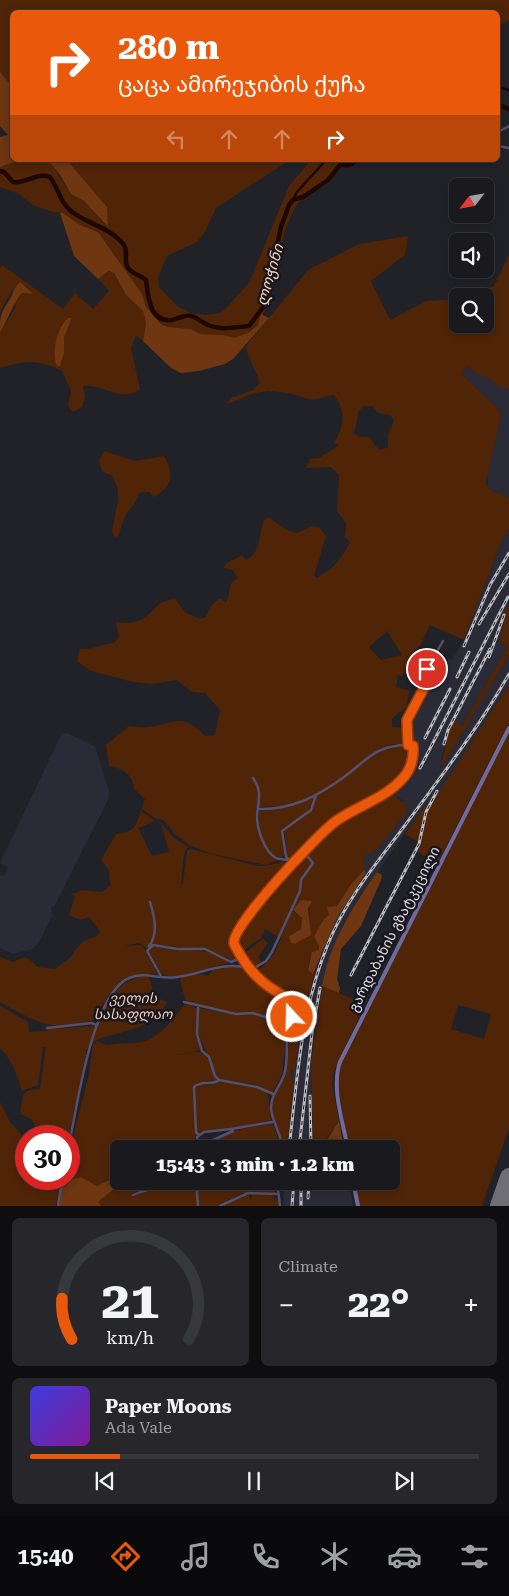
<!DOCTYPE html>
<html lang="en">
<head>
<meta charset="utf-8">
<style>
  body { margin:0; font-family:"Roboto Serif","Noto Sans Georgian",serif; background:#26262b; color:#f1f3f6; height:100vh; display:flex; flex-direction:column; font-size:19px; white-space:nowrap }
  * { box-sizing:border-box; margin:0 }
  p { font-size:16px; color:#9fa0a4 }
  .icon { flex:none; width:28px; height:28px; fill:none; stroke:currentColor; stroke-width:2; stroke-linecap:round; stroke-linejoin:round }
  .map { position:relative; height:1206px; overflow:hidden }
  .details { display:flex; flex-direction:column; gap:12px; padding:12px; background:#0e0e10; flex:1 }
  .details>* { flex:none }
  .guide { position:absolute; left:10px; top:10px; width:490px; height:152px; border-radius:8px; box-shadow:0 2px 8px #0003,0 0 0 1px #37383c; background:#ea580c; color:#fff; overflow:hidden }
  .needle { width:32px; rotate:239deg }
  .controls { position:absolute; left:449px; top:178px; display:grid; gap:10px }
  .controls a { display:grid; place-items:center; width:45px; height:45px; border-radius:8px; background:#19191e; box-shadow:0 2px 8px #0003,0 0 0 1px #37383c; font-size:25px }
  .speed { position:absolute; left:15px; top:1125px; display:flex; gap:10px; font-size:25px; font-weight:700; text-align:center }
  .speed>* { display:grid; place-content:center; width:65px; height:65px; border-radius:50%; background:#19191e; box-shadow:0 2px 8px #0003,0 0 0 1px #37383c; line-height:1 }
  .speed .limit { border:8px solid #d22; background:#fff; color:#111 }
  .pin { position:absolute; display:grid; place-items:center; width:42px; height:42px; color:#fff; margin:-21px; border:2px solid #fff; border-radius:50%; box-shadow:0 1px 5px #0007 }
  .me { position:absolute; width:55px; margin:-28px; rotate:339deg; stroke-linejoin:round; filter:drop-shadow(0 0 4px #0008) }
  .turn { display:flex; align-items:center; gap:18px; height:105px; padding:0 25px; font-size:22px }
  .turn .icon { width:65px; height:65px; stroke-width:2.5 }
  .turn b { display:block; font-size:35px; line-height:42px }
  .lanes { display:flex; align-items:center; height:48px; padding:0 25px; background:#0003; justify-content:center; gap:25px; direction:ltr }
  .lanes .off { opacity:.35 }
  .big { font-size:38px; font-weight:800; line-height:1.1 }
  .details .card { flex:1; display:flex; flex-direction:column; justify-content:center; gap:8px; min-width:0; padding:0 18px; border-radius:8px; background:#26262b }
  .details .dial { align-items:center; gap:0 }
  .dial svg { height:130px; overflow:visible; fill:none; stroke:#37383c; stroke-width:7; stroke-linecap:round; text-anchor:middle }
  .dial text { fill:#f1f3f6; stroke:none }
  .song { display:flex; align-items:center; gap:15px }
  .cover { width:60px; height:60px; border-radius:8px; background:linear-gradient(135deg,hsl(240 70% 55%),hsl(290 70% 35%)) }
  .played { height:5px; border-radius:2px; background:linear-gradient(90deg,#ea580c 20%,#37383c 20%) }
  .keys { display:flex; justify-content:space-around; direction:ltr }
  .heat { display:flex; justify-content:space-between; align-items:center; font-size:28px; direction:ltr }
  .details .tiles { flex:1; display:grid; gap:12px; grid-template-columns:1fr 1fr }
  .card:last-child { grid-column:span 2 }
  .trip { position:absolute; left:110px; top:1140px; width:290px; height:50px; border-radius:8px; background:#19191e; box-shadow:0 2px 8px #0003,0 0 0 1px #37383c; font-weight:800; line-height:50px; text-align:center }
  .menu { display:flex; height:80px; justify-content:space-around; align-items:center; background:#0a0a0c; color:#9fa0a4 }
  .menu .icon { width:35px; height:35px }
  .menu .selected { color:#ea580c }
  .menu b { font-size:22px; color:#f1f3f6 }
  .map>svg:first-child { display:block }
</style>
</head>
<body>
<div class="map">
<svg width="509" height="1206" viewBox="0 0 509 1206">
  <rect width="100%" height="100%" fill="#212128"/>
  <path fill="#2b2a37" d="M467,366L473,371L492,379L501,388H509V498L488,488L487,476L501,416L498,409L462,374Z
    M509,529V601L500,643L507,647L462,726L454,720L444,745L440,768L509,655V685L432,804L425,806L360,896L344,922L324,974L313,1039L311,1064L313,1149H287L294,1082L291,1081L292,1069H295L299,1034L313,977L337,918L365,874L363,858L378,848L403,801L389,791L403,781L409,771L414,754L413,744L409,743L410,714L418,701L421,703L449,658L452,660L464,640L501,542Z
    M62,733H67L95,746L109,791L108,800L55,905L51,908L52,916L38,944L32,949L13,954L0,948V875L4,876L8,867L0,863Z
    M284,1181H349L353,1206H283Z"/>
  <path fill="#502407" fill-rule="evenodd" d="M0,0H509V20L498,27V12H12V86L0,72Z
    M20,160H44L51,164L71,194L84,201L107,227V207L67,160H290L216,208L205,232L197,242L167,256L158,278L159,287L177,306L191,313L205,315L220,313L227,307L249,283L289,186L311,160H360L340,169L329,182L301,200L295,207L285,230L270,299L258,325L248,333L234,339L223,335L200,334L191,329L168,327L161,323L146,307L142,294L98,232L80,225L63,213L52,212L33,205L19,194L0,187V167Z
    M408,236L405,255L371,281L390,320L426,301L457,299L458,324H485V296H465L494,286L509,255V388H501C489,376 478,377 467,366L462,374L498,409L501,416L486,482L488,488L509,498V529L501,542L464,640L430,625L421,644L413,652L418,661L427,666L424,669L412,661L402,676L398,675L396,687L410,691L406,707L392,719V727L407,728V744H392L377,750L394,746H409L411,748L407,771L399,781L330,825L292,862L287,856L284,831L312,810L317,796L327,790L290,806L257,807C252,828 263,848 279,860L266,865L212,854L191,846L176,835L163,820L156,819L142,809L145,799L134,789C133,774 122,768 109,766L106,745L129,726C136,727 143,728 149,727C177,723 182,712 205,736L215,735L220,710L205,693L192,692L177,680L152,684L133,682L91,671L77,661L80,649C92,650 102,644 114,643L119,637L116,622C154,629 148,600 175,599L186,613L201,619L206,617L212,605L220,598L226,603C232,593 225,584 238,578L232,569L223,568L227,563L242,555L246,560C261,554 259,533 264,520L269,517L286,530L297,533L312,526L320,528L326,536L314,576L318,578C321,573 326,573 331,569C339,560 345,553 350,542L345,537L346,523L337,511L339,475L331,467L306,468L310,459L319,458L339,445L334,443C344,427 346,411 334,395L312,400L289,393L268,391L255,393L227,404L231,398L253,390L260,383L245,347L308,270L359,244ZM365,406H372L379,413L390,415L394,420L388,436V447L381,450L375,446L370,437H360L354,433L359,410ZM387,631L402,655L381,660L369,647Z
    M2,265L63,309L75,293L93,309L109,291L98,279L109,271L114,273L126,295L143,311L146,323L143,341L136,335L131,348L140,389C121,404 106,384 83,386L85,397L82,407L73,412L68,406L71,391L62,371C38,359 25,360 0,368V333L15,308L17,298L22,293L32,294L19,282C14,286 3,306 0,313V268Z
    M104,451L135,461L164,456C175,473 172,488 153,497L149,492L139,493L135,503L126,514L118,536L114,537L112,531L118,500V489L112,476L102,471L99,460Z
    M506,606L509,607V655L440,770L449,730L454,720L462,726L507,647L500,643Z
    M509,685V723L437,864L418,852L421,844L405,834L425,806L432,803Z
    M509,732V1128L482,1206H359L354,1181H391V1149H349L338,1084L341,1065ZM458,1005L491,1014L484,1039L451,1029Z
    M389,791L407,806V812L378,848L363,858L365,869L351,884L337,906H331L329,915L314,936L320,946L319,949L310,959L308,970L315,973L299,1034L295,1069H291V1081L294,1082L287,1149H284L273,1115L272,1104L275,1093L285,1078L288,1039L295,1011L292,1003L254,972C275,961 279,944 286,922L280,938L265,929L261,937L262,938L251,944L241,954L235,944C241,918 310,843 333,825C350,812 370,802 389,791ZM301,900L309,907L310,935L298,942L291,934L301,929L302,918L293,911Z
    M315,796L308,812L281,830L285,855L280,858C264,853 256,826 259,811L291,807Z
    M141,811L155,821L138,828L152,856L169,852L161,823L173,837L188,847L184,853L181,884H183L187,851L191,849L257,866C269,867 281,860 288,862V868L236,933L232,943L238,954L237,958L231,960L204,948L198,950L154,944L147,949L139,943L124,946L142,945L158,974C118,972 113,990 93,1020C53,1034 34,1021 0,1002V957L13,962L24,957L32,961L37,967L55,969L69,959L82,942L97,936L100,931L89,917L80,920L69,915L75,896L70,895L83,890L102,892L110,886L109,870L101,860L116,834C134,832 135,828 141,811Z
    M263,939L268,943L258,957L263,964L252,970L242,955Z
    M153,946C175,952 216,946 229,963L176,977L162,975L149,952Z
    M237,966L249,970L265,986L282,996L291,1005L292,1011L287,1027L277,1026C265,1013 254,1014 238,1013C228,1013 192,1005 185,1000L180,979C187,973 199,973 208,976L212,970Z
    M147,975L151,982L153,996L167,1002C152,1032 123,1029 94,1041L90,1049H87L69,1136H46L45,1133L38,1131L31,1119L20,1114L23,1095L28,1090L40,1089L46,1047H43L38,1085L22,1091C17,1076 12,1059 0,1048V1006L28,1022L29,1032L47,1031L48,1029L97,1026C108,998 116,982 147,975Z
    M322,986L365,1004L333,1074L332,1084L339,1121L327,1138L335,1148L332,1149H313L311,1064Z
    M185,1004H189L197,1009L196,1032L201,1050L176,1055C180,1055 186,1053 192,1052C210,1050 211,1068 216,1080L197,1083L193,1087L197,1134L195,1138L197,1146L192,1149H119V1175L116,1177L97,1186L81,1178L62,1182L63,1179H69V1152L89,1074L93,1045L97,1041L106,1045C119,1042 132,1045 145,1041C162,1036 174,1017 185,1004Z
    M199,1008L237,1015L253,1014L268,1020L274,1027L287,1029L282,1075L272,1093L257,1085L219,1079L217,1076L198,1034Z
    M220,1081L256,1087L268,1093L271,1120L234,1128L197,1132L195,1088L197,1085L214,1084Z
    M0,1102L10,1122L22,1135L29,1129L43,1136H26V1179H60L56,1206H0Z
    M272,1123L278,1137L280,1149H228L234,1147L236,1144L233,1142L220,1146V1149H196L237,1130Z
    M133,1181H138L139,1186L148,1181H191C169,1188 154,1182 132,1194V1196C155,1186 172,1189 195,1183L197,1206H102L98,1202C108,1195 115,1184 127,1190Z
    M200,1181H276L275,1193H242L218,1206H198L197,1185Z
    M249,1194L251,1202L252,1194C264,1194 277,1191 279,1206H222L241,1196Z"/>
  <path fill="#6e3611" d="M0,72L12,86V160H20L0,167V137L8,135L0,126Z
    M44,160H67L107,207L108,227L84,201L71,194L60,175L51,164Z
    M60,213H63L80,225L98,232L142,294L146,307L161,324L168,327L191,329L200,334L223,335L234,338L248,333L258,325L261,314L269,318L233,359L225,364L199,371L181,373L171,368L143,341L146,323L143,311L126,295L114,273L109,271L98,279L74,256Z
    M20,282L33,294L22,293C16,298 5,325 0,333C0,316 0,314 10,299C14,293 13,287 20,282Z
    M68,318H72L64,337V353L60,366H57C51,353 57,328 68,318Z
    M365,869V874L337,918L313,974L308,970L312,952L319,950V946L314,936L324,919L329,915L327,907L337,906L351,884Z
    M377,872L382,875L381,880L361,926L341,949L337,979L340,988L339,993L322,986C330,943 352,907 377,872Z
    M301,900L312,901L308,909L311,935L295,944L291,943L289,936L301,929L302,918L293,910Z
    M339,1121L344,1149H335L332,1144L325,1143Z
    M119,1175V1181H133L127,1190L120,1187L114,1189L98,1202L102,1206H59L62,1182L81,1177L97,1186Z"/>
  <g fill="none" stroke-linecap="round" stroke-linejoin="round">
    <path stroke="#1d0700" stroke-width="2.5" d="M498,87L509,90
      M293,200L297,192L326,160"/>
    <path stroke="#1d0700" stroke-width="4.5" d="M498,105L509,109
      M0,171L4,172L13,182C27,184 36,172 50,177C59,189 59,201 72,212C88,224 111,228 124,245C129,252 122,264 130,270C134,274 141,276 146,280C148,295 149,323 172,320C179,319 185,314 191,316C197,317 201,322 208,325C222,331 234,327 249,326L264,306L281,227L289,205L293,200L303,197L328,180L340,165H350L357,160"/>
    <path stroke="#6e6e74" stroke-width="18" d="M499,1206L509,1177"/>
    <path stroke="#545070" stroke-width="2.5" d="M498,132L509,126
      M498,146L509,148
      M253,778C263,792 258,800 257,816C257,829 264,851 276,858C280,860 284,859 288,860
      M258,809C292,810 318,796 344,777C368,759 376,745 408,745
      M292,865L286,856L282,831L311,810L316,795
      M149,946C159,934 154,915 150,902
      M251,970L266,961L272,952L300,891L301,880L313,863L308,857L299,855
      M161,976L147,951L153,945L178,949H205L231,962L236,960L241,955
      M184,1002L236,1014L253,1013L268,1018L278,1028H288
      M198,1007L197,1034L202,1051L209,1057L215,1076L219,1080L257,1087L273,1094
      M47,1028L92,1023L96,1025
      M199,1135L196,1132L194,1087C201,1080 211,1086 219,1080
      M69,1145C77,1107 92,994 129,978C146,971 160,980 177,977C201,974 224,961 248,968
      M199,1145L197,1137L204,1132L231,1129L272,1122
      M193,1149L233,1131
      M282,1149C282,1134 272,1123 271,1108C271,1094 280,1087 284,1075C289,1061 285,1043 288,1028C289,1022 292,1016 294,1009C288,995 274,992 263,982C254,975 247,966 241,956C239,952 235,947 234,943C231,926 319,833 336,821C356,805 386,798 403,778C411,770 414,757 413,746L408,745L409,714L423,688L427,669L443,641
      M196,1181L198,1206
      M277,1181L280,1206
      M133,1195C153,1185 174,1189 194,1181
      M58,1206L62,1179
      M220,1206L248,1193L278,1194"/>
    <path stroke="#706a9d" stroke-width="4" d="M348,1149C343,1122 331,1088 340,1062L509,728
      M353,1181L358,1206"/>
    <defs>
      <path id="rail" d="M479,624L509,574
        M464,646L490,585L509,553
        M489,657L504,615
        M457,677L469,652
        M425,738L450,689
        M444,744L448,730L490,649
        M420,768L508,597
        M351,975L419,844L426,812L437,791
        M310,1096L311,1149
        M289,1149C297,1080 301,1009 328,944C344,904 371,870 397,836C436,783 477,731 509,674
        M299,1149L312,1033L320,988
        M301,1181V1206
        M308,1198L309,1181
        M292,1206L294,1181"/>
    </defs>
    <use href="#rail" stroke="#bbbbc0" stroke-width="3"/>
    <use href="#rail" stroke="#18171f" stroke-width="1" stroke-dasharray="4" stroke-linecap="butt"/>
  </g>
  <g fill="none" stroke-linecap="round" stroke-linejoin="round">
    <defs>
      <path id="route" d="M292,1017L294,1009C288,995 274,992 263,982C254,975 247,966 241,956C239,952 235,947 234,943C231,926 319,833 336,821C357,806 386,798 403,778C411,770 414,757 413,746L408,745L407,720L424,688L427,669"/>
    </defs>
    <use href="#route" stroke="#983908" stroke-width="12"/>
    <use href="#route" stroke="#ea580c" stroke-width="9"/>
  </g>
  <g text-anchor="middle" stroke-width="5" stroke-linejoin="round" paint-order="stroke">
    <g font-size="14" fill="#dedee3" stroke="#18171f">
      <text transform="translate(394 929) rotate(-63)" y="5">გარდაბანის გზატკეცილი</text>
    </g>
    <g font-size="14" font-style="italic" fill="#f5cab2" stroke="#18171f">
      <text x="133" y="1003">ველის<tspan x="133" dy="16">სასაფლაო</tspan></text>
    </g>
    <g font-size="15" font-style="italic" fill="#fed3bb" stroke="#18171f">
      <text transform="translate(270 275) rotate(-74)" y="5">ლოჭინი</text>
    </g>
  </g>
</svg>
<div class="controls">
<a><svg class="needle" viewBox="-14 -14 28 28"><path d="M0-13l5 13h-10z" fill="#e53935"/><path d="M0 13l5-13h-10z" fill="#9fa0a4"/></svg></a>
<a><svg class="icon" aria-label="sound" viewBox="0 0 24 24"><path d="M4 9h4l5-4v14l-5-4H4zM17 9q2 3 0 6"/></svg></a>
<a><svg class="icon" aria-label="search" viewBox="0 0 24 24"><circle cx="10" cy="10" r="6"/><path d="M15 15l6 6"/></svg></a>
</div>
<div class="speed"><div class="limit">30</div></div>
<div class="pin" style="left:427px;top:669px;background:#d93025"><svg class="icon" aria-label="arrive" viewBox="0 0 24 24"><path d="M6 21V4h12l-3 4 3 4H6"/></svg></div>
<svg class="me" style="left:292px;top:1017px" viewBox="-20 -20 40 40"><circle r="17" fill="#ea580c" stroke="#fff" stroke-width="3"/><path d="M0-11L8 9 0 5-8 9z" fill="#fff"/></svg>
<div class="trip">15:43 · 3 min · 1.2 km</div>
<div class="guide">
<div class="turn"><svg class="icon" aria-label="right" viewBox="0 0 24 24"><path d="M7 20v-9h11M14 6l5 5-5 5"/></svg><div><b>280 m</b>ცაცა ამირეჯიბის ქუჩა</div></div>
<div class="lanes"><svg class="icon off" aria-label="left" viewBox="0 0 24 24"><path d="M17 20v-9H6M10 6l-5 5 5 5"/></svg><svg class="icon off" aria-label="ahead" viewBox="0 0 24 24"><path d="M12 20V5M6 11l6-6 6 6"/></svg><svg class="icon off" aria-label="ahead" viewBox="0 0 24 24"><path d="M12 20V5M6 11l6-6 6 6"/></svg><svg class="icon" aria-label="right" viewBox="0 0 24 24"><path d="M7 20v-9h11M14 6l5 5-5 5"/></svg></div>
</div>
</div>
<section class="details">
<div class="tiles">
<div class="card dial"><svg viewBox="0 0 100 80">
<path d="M14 69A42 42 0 1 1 86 69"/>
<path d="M14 69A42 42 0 0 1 8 44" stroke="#ea580c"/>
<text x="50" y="56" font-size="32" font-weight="700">21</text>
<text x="50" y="72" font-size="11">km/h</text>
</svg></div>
<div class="card"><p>Climate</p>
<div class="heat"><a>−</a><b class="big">22°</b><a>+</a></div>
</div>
<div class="card">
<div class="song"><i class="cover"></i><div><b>Paper Moons</b><p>Ada Vale</p></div></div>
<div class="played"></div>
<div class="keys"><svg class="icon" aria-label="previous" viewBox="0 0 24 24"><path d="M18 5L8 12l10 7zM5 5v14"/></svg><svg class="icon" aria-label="pause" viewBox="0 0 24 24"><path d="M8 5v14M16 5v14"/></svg><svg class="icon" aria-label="next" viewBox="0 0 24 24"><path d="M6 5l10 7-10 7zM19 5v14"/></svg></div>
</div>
</div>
</section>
<nav class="menu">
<b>15:40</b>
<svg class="icon selected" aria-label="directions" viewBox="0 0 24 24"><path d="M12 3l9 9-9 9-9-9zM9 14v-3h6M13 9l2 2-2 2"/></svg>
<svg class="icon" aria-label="music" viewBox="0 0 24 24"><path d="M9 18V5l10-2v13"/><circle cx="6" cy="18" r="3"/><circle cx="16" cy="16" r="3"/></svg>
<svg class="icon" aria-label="phone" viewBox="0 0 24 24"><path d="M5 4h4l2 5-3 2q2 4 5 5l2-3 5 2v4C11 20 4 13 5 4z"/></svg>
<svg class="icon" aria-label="climate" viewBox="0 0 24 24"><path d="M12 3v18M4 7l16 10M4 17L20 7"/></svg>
<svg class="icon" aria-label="car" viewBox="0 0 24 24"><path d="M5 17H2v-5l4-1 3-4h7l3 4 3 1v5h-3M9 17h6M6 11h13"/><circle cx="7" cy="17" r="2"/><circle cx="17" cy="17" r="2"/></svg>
<svg class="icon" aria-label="filters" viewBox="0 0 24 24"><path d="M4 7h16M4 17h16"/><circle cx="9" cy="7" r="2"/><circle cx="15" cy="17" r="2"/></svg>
</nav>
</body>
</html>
